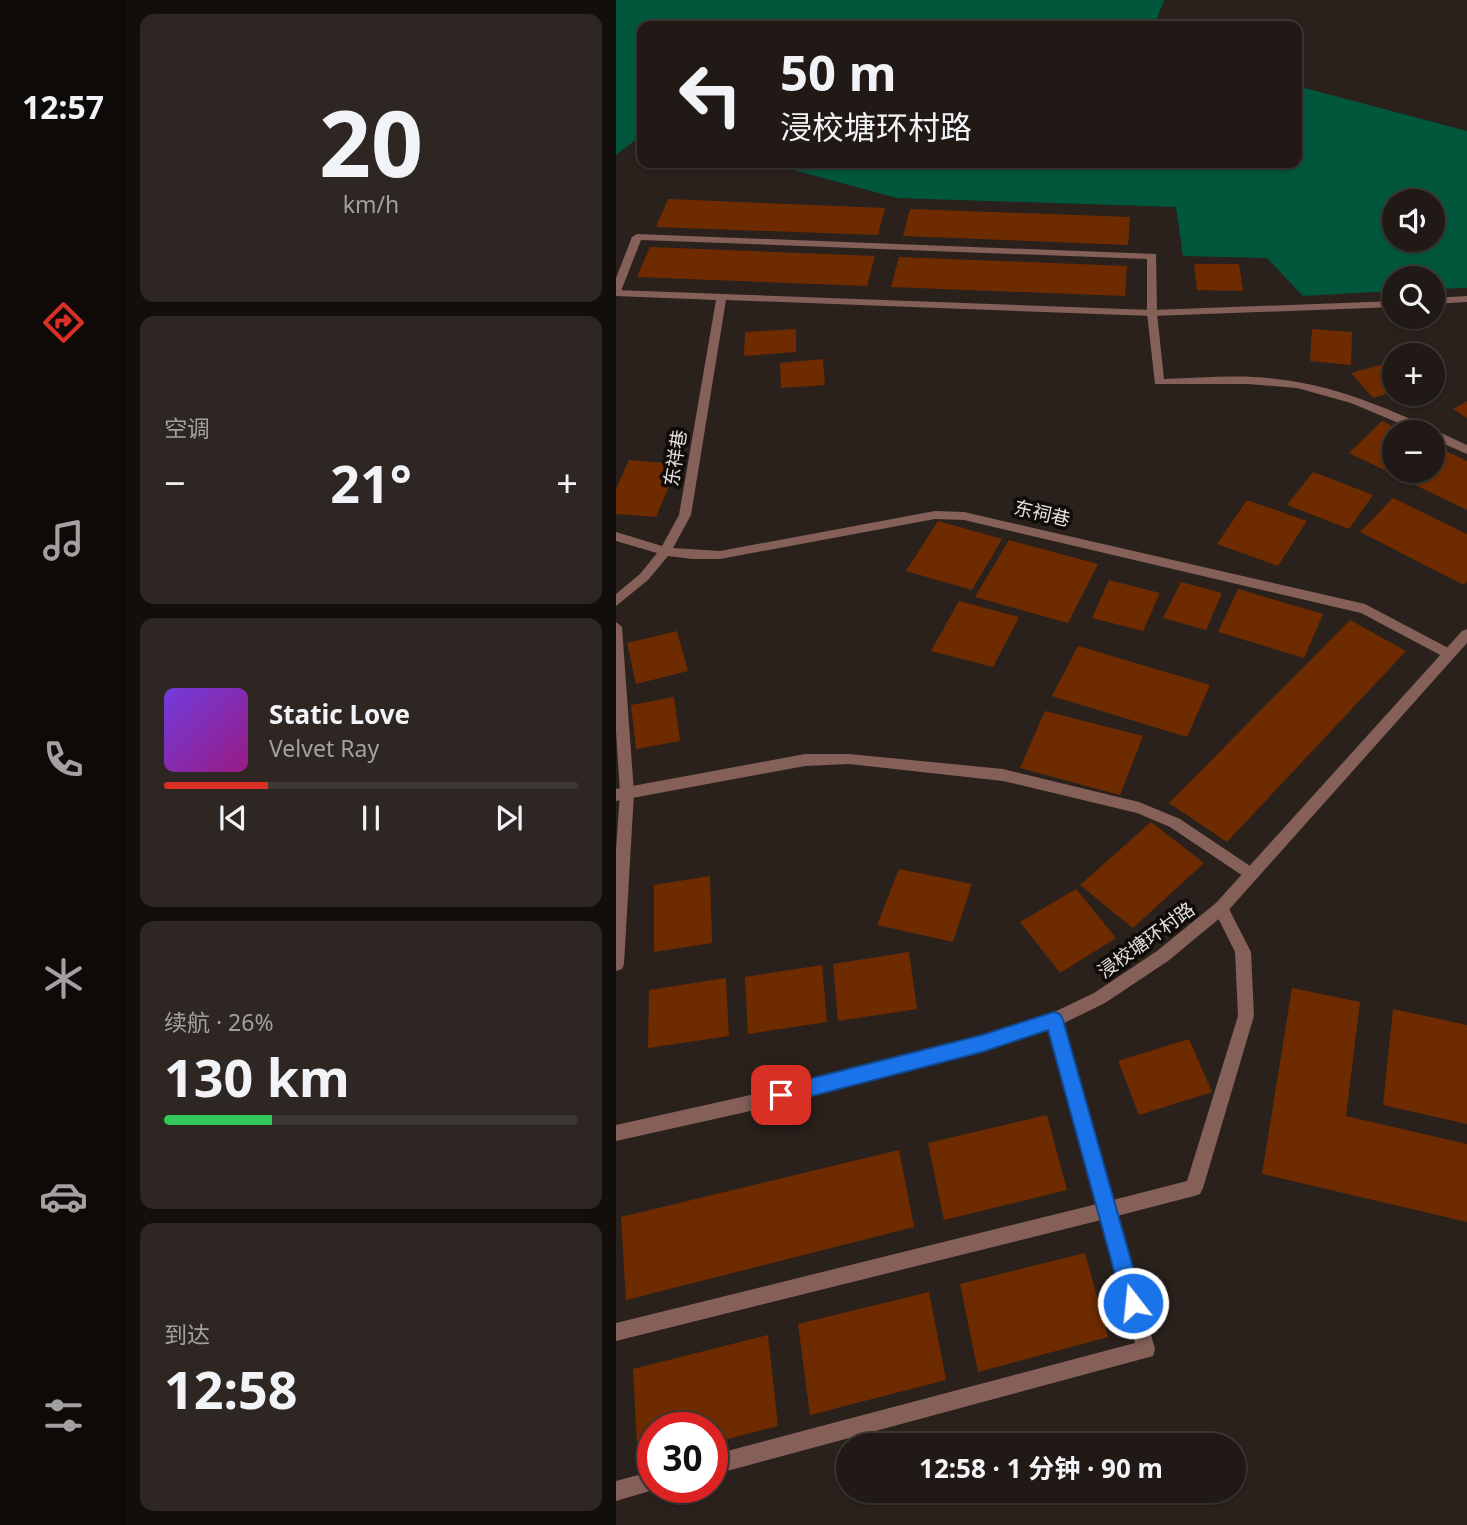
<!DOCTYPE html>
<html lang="zh">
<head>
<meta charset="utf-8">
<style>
  body { margin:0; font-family:"Noto Sans","Noto Sans SC",sans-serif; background:#2d2622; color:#f1f3f6; height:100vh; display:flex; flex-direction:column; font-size:26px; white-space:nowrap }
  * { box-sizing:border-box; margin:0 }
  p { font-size:23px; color:#a2a0a0 }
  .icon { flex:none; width:38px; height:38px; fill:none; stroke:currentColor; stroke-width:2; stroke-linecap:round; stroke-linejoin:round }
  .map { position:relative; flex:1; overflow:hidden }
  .sheet { display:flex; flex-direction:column; gap:14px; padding:14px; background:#120e0c; width:490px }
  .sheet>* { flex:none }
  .banner { position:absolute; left:21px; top:21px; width:665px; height:147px; border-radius:14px; box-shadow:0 2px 5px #0004,0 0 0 2px #3d3834; background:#201915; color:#f1f3f6; overflow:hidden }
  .fabs { position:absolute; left:766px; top:189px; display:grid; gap:14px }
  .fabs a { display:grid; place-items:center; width:63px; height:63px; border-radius:50%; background:#201915; box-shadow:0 2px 5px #0004,0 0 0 2px #3d3834; font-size:35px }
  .speed { position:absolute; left:21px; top:1412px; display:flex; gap:14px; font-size:35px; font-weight:700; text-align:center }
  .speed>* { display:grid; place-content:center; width:91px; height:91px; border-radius:50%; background:#201915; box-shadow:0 2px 5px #0004,0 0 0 2px #3d3834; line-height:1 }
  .speed .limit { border:10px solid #d22; background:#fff; color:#111 }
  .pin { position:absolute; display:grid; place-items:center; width:60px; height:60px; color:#fff; margin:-30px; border-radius:14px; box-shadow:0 4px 10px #0006 }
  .me { position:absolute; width:77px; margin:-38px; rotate:344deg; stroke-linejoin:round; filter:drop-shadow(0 0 5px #0008) }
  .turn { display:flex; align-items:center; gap:24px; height:147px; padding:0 28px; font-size:32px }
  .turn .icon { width:91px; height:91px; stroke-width:2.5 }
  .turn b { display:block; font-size:49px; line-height:60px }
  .big { font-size:52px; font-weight:700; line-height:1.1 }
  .sheet .card { flex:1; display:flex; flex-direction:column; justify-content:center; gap:10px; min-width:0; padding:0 24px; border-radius:14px; background:#2d2622 }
  .sheet .dial { align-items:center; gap:0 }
  .dial b { font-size:91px; line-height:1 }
  .song { display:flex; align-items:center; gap:21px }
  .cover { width:84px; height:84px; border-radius:10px; background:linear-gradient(135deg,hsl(260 70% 55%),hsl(310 70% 35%)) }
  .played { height:7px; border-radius:4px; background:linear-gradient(90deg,#d93025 25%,#3d3834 25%) }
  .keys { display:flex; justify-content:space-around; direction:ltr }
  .heat { display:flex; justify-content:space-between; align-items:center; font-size:38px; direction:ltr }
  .charge { height:10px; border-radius:5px; background:linear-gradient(90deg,#34c759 26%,#3d3834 0) }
  .trip { position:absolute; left:220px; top:1433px; width:410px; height:70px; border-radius:35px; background:#201915; box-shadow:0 2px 5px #0004,0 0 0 2px #3d3834; font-weight:700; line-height:70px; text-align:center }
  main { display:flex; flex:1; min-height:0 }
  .tabs { display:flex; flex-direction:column; width:126px; justify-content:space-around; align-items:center; background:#0d0a08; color:#a2a0a0 }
  .tabs .icon { width:49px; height:49px }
  .tabs .active { color:#d93025 }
  .tabs b { font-size:32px; color:#f1f3f6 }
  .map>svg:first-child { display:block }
</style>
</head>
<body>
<main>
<nav class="tabs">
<b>12:57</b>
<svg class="icon active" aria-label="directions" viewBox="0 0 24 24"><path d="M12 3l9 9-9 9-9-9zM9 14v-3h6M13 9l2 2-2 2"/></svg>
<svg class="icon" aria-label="music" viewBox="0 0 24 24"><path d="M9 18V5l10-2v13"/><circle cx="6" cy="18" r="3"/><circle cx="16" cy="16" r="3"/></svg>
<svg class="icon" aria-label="phone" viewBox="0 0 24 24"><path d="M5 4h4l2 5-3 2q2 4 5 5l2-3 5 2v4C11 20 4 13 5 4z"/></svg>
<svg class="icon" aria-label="climate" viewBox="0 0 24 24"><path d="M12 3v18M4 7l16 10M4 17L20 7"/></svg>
<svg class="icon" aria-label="car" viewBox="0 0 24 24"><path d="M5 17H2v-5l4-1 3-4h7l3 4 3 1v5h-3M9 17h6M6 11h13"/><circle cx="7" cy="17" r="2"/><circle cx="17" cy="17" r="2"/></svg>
<svg class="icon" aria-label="filters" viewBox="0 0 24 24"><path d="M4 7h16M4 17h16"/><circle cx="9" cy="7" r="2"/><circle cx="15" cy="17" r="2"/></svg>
</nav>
<section class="sheet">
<div class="card dial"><b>20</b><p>km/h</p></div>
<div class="card"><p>空调</p>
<div class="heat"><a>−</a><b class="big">21°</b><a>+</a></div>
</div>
<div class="card">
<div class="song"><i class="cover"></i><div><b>Static Love</b><p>Velvet Ray</p></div></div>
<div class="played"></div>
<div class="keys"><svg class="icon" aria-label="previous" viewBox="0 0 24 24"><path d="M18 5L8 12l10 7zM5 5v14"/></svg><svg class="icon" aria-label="pause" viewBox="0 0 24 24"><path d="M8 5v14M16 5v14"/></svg><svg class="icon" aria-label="next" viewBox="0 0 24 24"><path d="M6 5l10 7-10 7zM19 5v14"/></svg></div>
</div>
<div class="card"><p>续航 · 26%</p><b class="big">130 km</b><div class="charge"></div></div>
<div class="card"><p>到达</p><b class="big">12:58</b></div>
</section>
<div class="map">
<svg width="851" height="1525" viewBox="0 0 851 1525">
  <rect width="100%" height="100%" fill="#2a211c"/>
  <path fill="#00573c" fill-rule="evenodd" d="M0,0H548L538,26H26V135L0,155Z
    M681,86L851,131V288L817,289V278H779V291L687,296L651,258L567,256L560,207L281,198L152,163H681ZM779,201H817V240H779Z"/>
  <path fill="#6f2b00" d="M52,199L269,208L262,235L40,227Z
    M294,209L514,217L512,245L287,236Z
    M34,247L259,256L251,286L21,277Z
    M283,257L511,266L509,296L275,287Z
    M578,264H623L627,291L581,290Z
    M180,329V352L128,356L129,332Z
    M696,329L736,332L735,365L694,361Z
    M207,359L209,385L165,388L164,363Z
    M772,363L779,370V391L757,398L735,373Z
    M851,401V418L837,409Z
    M766,421L789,432H779V471H817V445L851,461V510L733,453Z
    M13,460L62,464L40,517L0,514V489Z
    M697,472L757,495L733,529L671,505Z
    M777,498L851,534V581L848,585L744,532Z
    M631,500L691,521L662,566L601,544Z
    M322,521L386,539L356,590L290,571Z
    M393,540L482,564L452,623L359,597Z
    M493,580L544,593L527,631L476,618Z
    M565,582L606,593L590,630L547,618Z
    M622,589L707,614L688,658L602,632Z
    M343,601L403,617L377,667L315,651Z
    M734,620L790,651L611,842L553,803Z
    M61,631L72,671L20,684L11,643Z
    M462,646L594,685L571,737L436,696Z
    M58,697L64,741L20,749L15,705Z
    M429,711L527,736L504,795L404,768Z
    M535,822L588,863L517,928L464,885Z
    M283,869L356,884L337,942L261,925Z
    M94,876L96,943L38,952V885Z
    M460,889L500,938L444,973L404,922Z
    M293,952L301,1009L222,1021L217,964Z
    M206,965L211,1022L132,1034L129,977Z
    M110,978L113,1036L32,1048L33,990Z
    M676,988L744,1002L730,1116L851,1144V1222L646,1174Z
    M777,1009L851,1025V1124L767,1105Z
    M573,1039L596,1092L523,1115L502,1061Z
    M431,1115L451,1190L328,1220L312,1143Z
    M283,1150L298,1227L10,1300L5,1217Z
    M469,1253L492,1337L362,1372L344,1284Z
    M313,1292L330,1380L194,1415L182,1324Z
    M152,1335L162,1426L96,1443V1428H37V1459L22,1463L17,1369Z"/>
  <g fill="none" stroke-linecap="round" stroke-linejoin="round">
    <path fill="#846059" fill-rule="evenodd" d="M21,234L540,254L541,313L548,379C585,378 623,374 660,379C728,386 791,417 851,445V454L817,439V432H804L735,403L681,388L632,384H539L531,313V259L25,240L5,291L0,294V278L16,237Z
      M189,754H233L387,769L523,802L564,819L640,870L642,874L640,878L635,880L630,878L554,827L521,813L387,781L233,764L189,766L0,801V789Z"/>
    <path fill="#846059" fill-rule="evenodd" d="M0,290L536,310L779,301V307L536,316L110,300L75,515L57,548L104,551L319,511L348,512L749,604L838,651L840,654L838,657H828L745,613L348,520L319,519L104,559H76L52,556L32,580L0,606V594L24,574L41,553L0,541V532L46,546L63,515L100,300L0,296Z
      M851,296V302L817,304V298Z
      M0,622L6,627L18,793L8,964L6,969L0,971V850L4,793L0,731Z
      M605,902L610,903L635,952L638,1016L587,1188L584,1194L578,1196L501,1216L539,1349L537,1356L96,1475V1455L519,1343L485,1220L0,1341V1323L481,1204L430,1020L432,1015L438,1013L444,1015L446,1020L497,1200L571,1181L622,1016L619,952L597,908L600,903Z
      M37,1471V1488H44L0,1501V1481Z"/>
    <path fill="#846059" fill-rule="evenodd" d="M851,629V643L610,913L552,961L489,1003L444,1025L372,1050L130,1112L0,1141V1125L130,1096L372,1035L432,1015L478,993L541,951L600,903L846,631Z"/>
  </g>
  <path fill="#1a73e8" stroke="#114b97" stroke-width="2" d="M438,1012L444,1014L447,1020L527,1303L524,1310L517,1313L510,1310L507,1303L432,1030L366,1052L165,1104L159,1101L156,1095L159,1089L165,1086L366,1035Z"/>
  <g text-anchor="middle" stroke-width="7" stroke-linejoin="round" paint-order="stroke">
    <g font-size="19" fill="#e4dedb" stroke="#0f0b09">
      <text transform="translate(59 458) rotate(-81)" y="7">东祥巷</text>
      <text transform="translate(426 513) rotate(13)" y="7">东祠巷</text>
      <text transform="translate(530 940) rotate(-36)" y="7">浸校塘环村路</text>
    </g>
  </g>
</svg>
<div class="fabs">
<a><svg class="icon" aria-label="sound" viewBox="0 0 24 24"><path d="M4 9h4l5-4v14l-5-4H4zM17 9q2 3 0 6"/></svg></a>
<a><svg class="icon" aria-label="search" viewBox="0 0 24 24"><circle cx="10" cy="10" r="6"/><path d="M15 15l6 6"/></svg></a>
<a>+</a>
<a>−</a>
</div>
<div class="speed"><div class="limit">30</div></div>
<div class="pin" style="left:165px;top:1095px;background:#d93025"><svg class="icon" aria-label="arrive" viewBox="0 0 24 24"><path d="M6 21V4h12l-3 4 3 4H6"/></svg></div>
<svg class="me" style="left:517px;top:1303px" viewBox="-20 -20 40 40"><circle r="17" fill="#1a73e8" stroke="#fff" stroke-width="3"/><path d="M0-11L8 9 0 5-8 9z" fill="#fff"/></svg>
<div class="trip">12:58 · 1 分钟 · 90 m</div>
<div class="banner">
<div class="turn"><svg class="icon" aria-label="left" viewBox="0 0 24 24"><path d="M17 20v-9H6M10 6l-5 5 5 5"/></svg><div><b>50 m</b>浸校塘环村路</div></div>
</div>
</div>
</main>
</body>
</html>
